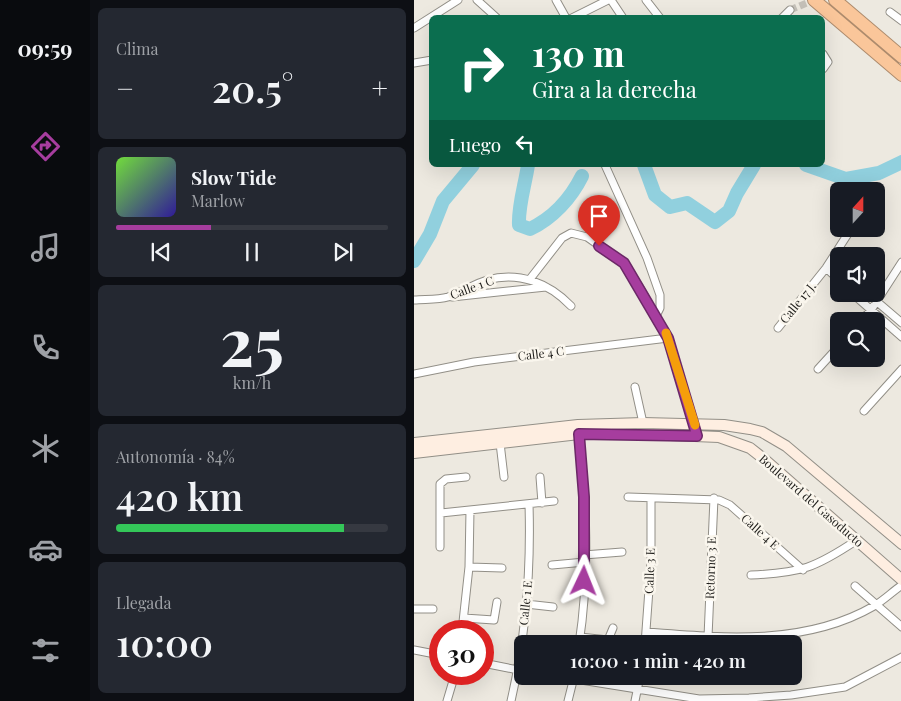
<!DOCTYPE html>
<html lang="es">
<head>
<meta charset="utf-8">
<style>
  body { margin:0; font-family:"Playfair Display",serif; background:#242831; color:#f1f3f6; height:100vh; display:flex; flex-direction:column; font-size:19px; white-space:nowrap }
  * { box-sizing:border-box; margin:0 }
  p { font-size:16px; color:#9ea1a6 }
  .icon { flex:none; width:28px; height:28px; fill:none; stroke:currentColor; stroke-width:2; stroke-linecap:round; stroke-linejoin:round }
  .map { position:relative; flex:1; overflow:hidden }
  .details { display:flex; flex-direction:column; gap:8px; padding:8px; background:#0d0f14; width:324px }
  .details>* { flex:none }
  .hud { position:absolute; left:15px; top:15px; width:396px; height:152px; border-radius:8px; box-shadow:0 5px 20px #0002; background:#0b6e4f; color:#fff; overflow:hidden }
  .needle { width:32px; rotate:21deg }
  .controls { position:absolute; left:416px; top:182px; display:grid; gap:10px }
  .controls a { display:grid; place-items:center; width:55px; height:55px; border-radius:8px; background:#171b24; box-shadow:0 5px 20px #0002; font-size:25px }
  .speed { position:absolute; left:15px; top:620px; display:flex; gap:10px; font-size:25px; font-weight:700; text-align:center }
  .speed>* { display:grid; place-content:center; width:65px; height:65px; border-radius:50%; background:#171b24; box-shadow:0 5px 20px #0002; line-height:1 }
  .speed .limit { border:8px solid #d22; background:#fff; color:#111 }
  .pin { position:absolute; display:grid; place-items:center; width:42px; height:42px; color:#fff; margin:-51px -21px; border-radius:50% 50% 50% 0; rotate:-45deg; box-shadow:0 0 5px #0007 }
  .pin .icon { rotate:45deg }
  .me { position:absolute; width:55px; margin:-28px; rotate:2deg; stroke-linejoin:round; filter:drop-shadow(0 0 4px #0008) }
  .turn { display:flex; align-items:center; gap:18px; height:105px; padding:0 20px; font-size:22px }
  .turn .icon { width:65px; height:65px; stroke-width:2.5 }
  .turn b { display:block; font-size:35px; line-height:42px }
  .then { display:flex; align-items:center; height:48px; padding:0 20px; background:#0003; gap:10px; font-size:19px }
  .big { font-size:38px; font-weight:600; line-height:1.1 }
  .details .tile { flex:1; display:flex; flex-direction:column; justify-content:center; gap:8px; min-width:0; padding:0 18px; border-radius:8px; background:#242831 }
  .details .dial { align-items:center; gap:0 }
  .dial b { font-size:65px; line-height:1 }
  .song { display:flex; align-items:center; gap:15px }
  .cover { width:60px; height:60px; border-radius:8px; background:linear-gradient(135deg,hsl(100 70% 55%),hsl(250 70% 35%)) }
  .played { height:5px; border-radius:2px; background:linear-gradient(90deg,#a63d9e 35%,#363941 35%) }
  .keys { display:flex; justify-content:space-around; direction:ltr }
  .heat { display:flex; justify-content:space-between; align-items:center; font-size:28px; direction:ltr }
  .charge { height:8px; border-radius:4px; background:linear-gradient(90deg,#34c759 84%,#363941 0) }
  .trip { position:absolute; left:100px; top:635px; width:288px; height:50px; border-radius:8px; background:#171b24; box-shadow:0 5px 20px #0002; font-weight:600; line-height:50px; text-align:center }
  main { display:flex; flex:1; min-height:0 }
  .dock { display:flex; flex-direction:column; width:90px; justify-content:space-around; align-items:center; background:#090b0e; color:#9ea1a6 }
  .dock .icon { width:35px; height:35px }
  .dock .selected { color:#a63d9e }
  .dock b { font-size:22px; color:#f1f3f6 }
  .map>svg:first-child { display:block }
</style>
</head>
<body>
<main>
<nav class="dock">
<b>09:59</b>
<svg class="icon selected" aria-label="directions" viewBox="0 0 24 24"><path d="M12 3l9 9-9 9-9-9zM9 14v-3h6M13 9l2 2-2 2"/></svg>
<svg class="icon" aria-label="music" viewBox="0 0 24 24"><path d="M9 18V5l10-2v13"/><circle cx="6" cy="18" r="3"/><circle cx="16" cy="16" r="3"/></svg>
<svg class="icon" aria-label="phone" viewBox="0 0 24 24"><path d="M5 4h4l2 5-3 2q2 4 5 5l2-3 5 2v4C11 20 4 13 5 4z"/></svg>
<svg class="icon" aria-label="climate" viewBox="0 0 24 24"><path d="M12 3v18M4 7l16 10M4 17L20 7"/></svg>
<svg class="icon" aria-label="car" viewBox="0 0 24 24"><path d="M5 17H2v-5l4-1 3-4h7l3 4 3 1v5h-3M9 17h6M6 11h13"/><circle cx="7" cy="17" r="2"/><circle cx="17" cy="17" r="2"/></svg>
<svg class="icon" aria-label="filters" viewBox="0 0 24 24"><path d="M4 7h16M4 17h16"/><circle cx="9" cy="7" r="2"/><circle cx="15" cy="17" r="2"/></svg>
</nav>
<section class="details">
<div class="tile"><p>Clima</p>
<div class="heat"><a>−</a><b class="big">20.5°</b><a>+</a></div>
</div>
<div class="tile">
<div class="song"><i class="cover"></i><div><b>Slow Tide</b><p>Marlow</p></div></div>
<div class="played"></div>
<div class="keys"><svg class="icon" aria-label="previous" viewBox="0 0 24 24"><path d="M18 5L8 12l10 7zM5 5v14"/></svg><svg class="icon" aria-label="pause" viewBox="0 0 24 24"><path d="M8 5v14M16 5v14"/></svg><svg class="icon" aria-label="next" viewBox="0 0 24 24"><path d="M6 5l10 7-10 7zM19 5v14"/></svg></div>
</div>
<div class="tile dial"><b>25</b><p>km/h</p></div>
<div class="tile"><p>Autonomía · 84%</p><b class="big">420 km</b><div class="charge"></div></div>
<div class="tile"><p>Llegada</p><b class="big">10:00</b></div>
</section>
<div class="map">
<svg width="488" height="701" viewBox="0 0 488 701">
  <rect width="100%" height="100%" fill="#ede9e0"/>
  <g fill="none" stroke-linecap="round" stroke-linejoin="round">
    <path stroke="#91d0de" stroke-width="14" d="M114,165C111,185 104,206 105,225L116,229C139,218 157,198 168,176
      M230,165L241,195L256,207L273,203L301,222L315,211L323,193L340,165
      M392,165L432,179L465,173L488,162
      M0,261L16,234L29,201L59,165"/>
    <path stroke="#c4c0b8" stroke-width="7" stroke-dasharray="7 3.5" stroke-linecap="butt" d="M376,10L400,0"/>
    <defs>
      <path id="street" d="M63,0L83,18
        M142,0L152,18
        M197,0L209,18
        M232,0L246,18
        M476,12L488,21
        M158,18L194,0
        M368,18L376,10
        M0,28L44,0
        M409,54L414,62L409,69
        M0,63L18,60
        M191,165L233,258L246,295V308L242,316
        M412,268L425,280
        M116,279L148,238L157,233L173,237L210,263L226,288L254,338L283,436
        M439,294L488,337
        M454,294L488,323
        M38,297L132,287
        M0,300C11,299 24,300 34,297C48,292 60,284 73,280C105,271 135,283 157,306
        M447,321L457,310L488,262
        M364,328L412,268L437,229
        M404,369L425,346
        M0,374L60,362L254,338
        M221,387L229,423
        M450,411L488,369
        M165,430C172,499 176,574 165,644
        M86,443L90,477
        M126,477L128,503
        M214,497L305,500L316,505L389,570
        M27,513L140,501
        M26,547V484L32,479L52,477
        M170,555L208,552
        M138,565L171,562
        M55,567L88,568
        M337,575C387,573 401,568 443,540
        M441,586L488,627
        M112,604L139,607
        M0,609H19
        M50,618L80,620L83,602
        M48,631L55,567L56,510
        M232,632C309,638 391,646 460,606C470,600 478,592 488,585
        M166,637L194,640L199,628
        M294,637L300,498
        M231,644L237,562V498
        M0,650L26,655
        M69,663L109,671
        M142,676L285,699L335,698L377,695L431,687L488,657
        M33,701L41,674
        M97,701C112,636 117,570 115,504
        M154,701L160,677
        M221,701L226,676"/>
      <path id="secondary" d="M0,443L164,425L229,423L310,425L336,429L348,432L372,446L488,544
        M0,453L165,434H232L305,437L336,448L350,459L488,580"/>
      <path id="highway" d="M400,0L488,75
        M421,0L488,57"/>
    </defs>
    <use href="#street" stroke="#928f87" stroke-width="9"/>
    <use href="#secondary" stroke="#928f87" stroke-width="12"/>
    <use href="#highway" stroke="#ad8b6d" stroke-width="14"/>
    <use href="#street" stroke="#fff" stroke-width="7"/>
    <use href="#secondary" stroke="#feeee1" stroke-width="10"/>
    <use href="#highway" stroke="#fac69a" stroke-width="12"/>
  </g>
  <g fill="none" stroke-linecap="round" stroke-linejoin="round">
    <defs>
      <path id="route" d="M170,581V497L165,434L283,436L254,338L210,263L185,246"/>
    </defs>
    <use href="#route" stroke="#6c2867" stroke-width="12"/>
    <use href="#route" stroke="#a63d9e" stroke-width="9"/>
    <path stroke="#f59e0b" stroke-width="9" d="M252,333L281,425"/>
  </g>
  <g text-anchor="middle" stroke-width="5" stroke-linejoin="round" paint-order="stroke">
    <g font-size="12" fill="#1e1d1a" stroke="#faf6ed">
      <text transform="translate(58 288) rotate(-20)" y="4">Calle 1 C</text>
      <text transform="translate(384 303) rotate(-51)" y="4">Calle 17 J.</text>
      <text transform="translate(127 354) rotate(-7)" y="4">Calle 4 C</text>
      <text transform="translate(397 501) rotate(41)" y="4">Boulevard del Gasoducto</text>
      <text transform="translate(346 532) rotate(42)" y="4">Calle 4 E</text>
      <text transform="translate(297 568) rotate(-88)" y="4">Retorno 3 E</text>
      <text transform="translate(236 571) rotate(-88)" y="4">Calle 3 E</text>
      <text transform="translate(112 603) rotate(-84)" y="4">Calle 1 E</text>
    </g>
  </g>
</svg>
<div class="controls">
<a><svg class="needle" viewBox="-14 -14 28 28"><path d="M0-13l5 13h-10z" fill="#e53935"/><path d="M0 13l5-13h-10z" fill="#9ea1a6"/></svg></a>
<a><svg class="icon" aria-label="sound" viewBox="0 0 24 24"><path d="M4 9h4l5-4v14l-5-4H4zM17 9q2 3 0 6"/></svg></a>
<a><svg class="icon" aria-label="search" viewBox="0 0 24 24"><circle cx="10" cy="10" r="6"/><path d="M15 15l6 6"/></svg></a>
</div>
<div class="speed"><div class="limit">30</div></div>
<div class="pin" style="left:185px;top:246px;background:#d93025"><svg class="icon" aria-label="arrive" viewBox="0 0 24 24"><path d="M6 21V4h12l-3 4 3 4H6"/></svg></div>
<svg class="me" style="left:170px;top:581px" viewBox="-20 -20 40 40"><path d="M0-17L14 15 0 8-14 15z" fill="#a63d9e" stroke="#fff" stroke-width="4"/></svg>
<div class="trip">10:00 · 1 min · 420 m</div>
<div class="hud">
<div class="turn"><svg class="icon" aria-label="right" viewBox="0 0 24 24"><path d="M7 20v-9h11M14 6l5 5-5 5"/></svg><div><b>130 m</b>Gira a la derecha</div></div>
<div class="then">Luego<svg class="icon" aria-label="left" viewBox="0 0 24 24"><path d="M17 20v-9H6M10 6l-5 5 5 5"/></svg></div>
</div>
</div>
</main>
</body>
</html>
